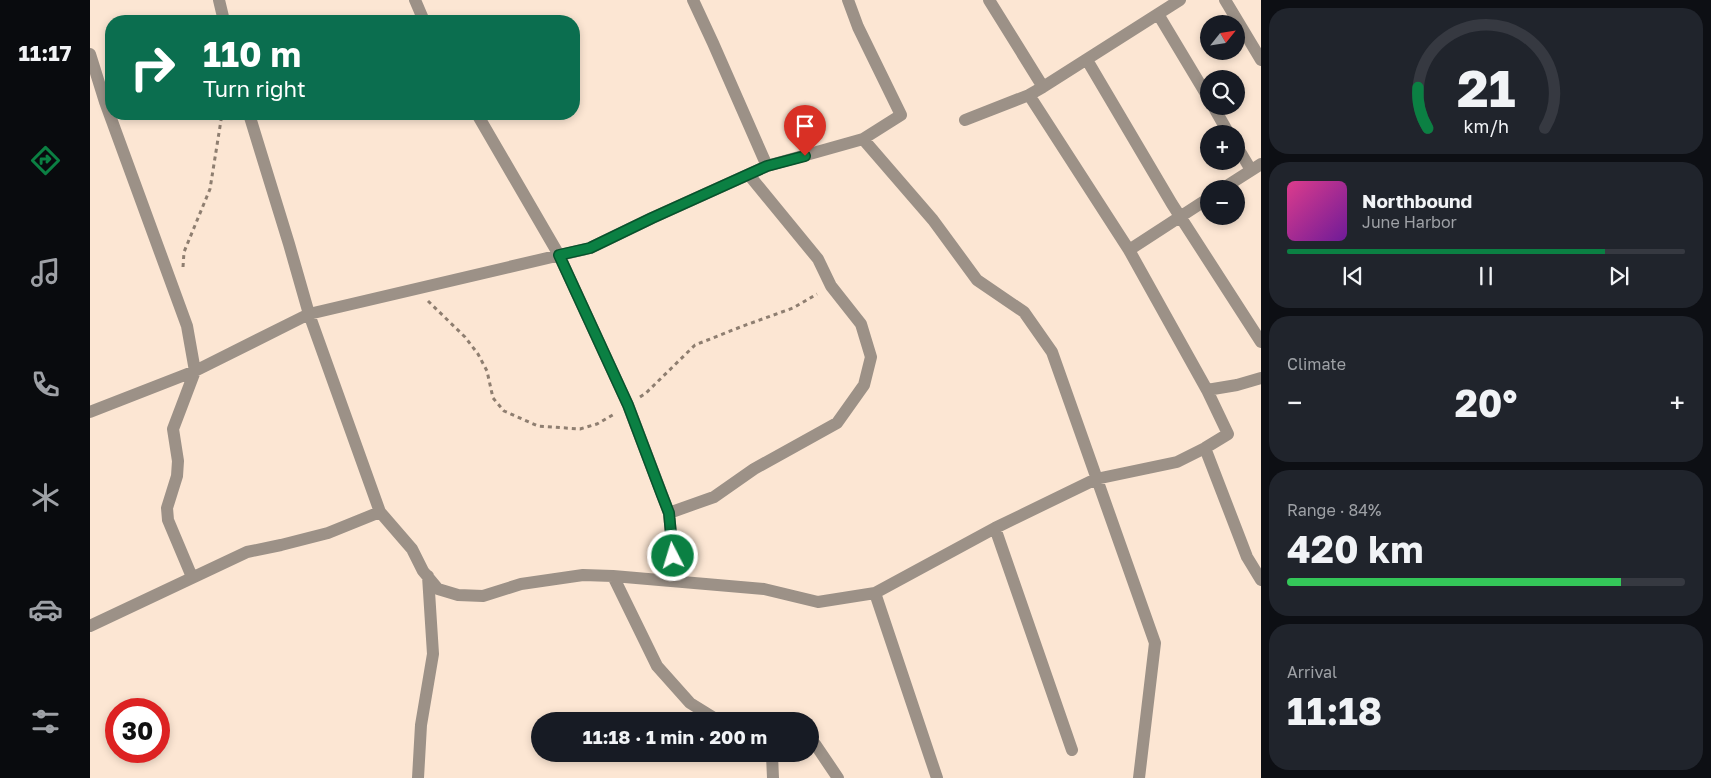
<!DOCTYPE html>
<html lang="en">
<head>
<meta charset="utf-8">
<style>
  body { margin:0; font-family:"Golos Text",sans-serif; background:#20242c; color:#f1f3f6; height:100vh; display:flex; flex-direction:column; font-size:19px; white-space:nowrap }
  * { box-sizing:border-box; margin:0 }
  p { font-size:16px; color:#9ea1a6 }
  .icon { flex:none; width:28px; height:28px; fill:none; stroke:currentColor; stroke-width:2; stroke-linecap:round; stroke-linejoin:round }
  .map { position:relative; flex:1; overflow:hidden }
  .details { display:flex; flex-direction:column; gap:8px; padding:8px; background:#0d0f14; width:450px }
  .details>* { flex:none }
  .hud { position:absolute; left:15px; top:15px; width:475px; height:105px; border-radius:20px; box-shadow:0 2px 8px #0003; background:#0b6e4f; color:#fff; overflow:hidden }
  .needle { width:32px; rotate:60deg }
  .controls { position:absolute; left:1110px; top:15px; display:grid; gap:10px }
  .controls a { display:grid; place-items:center; width:45px; height:45px; border-radius:50%; background:#171b24; box-shadow:0 2px 8px #0003; font-size:25px }
  .speed { position:absolute; left:15px; top:698px; display:flex; gap:10px; font-size:25px; font-weight:700; text-align:center }
  .speed>* { display:grid; place-content:center; width:65px; height:65px; border-radius:50%; background:#171b24; box-shadow:0 2px 8px #0003; line-height:1 }
  .speed .limit { border:8px solid #d22; background:#fff; color:#111 }
  .pin { position:absolute; display:grid; place-items:center; width:42px; height:42px; color:#fff; margin:-51px -21px; border-radius:50% 50% 50% 0; rotate:-45deg; box-shadow:0 0 5px #0007 }
  .pin .icon { rotate:45deg }
  .me { position:absolute; width:55px; margin:-28px; rotate:355deg; stroke-linejoin:round; filter:drop-shadow(0 0 4px #0008) }
  .turn { display:flex; align-items:center; gap:18px; height:105px; padding:0 15px; font-size:22px }
  .turn .icon { width:65px; height:65px; stroke-width:2.5 }
  .turn b { display:block; font-size:35px; line-height:42px }
  .big { font-size:38px; font-weight:700; line-height:1.1 }
  .details .tile { flex:1; display:flex; flex-direction:column; justify-content:center; gap:8px; min-width:0; padding:0 18px; border-radius:20px; background:#20242c }
  .details .dial { align-items:center; gap:0 }
  .dial svg { height:130px; overflow:visible; fill:none; stroke:#363941; stroke-width:7; stroke-linecap:round; text-anchor:middle }
  .dial text { fill:#f1f3f6; stroke:none }
  .song { display:flex; align-items:center; gap:15px }
  .cover { width:60px; height:60px; border-radius:8px; background:linear-gradient(135deg,hsl(330 70% 55%),hsl(280 70% 35%)) }
  .played { height:5px; border-radius:2px; background:linear-gradient(90deg,#0b8043 80%,#363941 80%) }
  .keys { display:flex; justify-content:space-around; direction:ltr }
  .heat { display:flex; justify-content:space-between; align-items:center; font-size:28px; direction:ltr }
  .charge { height:8px; border-radius:4px; background:linear-gradient(90deg,#34c759 84%,#363941 0) }
  .trip { position:absolute; left:441px; top:712px; width:288px; height:50px; border-radius:25px; background:#171b24; box-shadow:0 2px 8px #0003; font-weight:700; line-height:50px; text-align:center }
  main { display:flex; flex:1; min-height:0 }
  .tab-bar { display:flex; flex-direction:column; width:90px; justify-content:space-around; align-items:center; background:#090b0e; color:#9ea1a6 }
  .tab-bar .icon { width:35px; height:35px }
  .tab-bar .on { color:#0b8043 }
  .tab-bar b { font-size:22px; color:#f1f3f6 }
  .map>svg:first-child { display:block }
</style>
</head>
<body>
<main>
<nav class="tab-bar">
<b>11:17</b>
<svg class="icon on" aria-label="directions" viewBox="0 0 24 24"><path d="M12 3l9 9-9 9-9-9zM9 14v-3h6M13 9l2 2-2 2"/></svg>
<svg class="icon" aria-label="music" viewBox="0 0 24 24"><path d="M9 18V5l10-2v13"/><circle cx="6" cy="18" r="3"/><circle cx="16" cy="16" r="3"/></svg>
<svg class="icon" aria-label="phone" viewBox="0 0 24 24"><path d="M5 4h4l2 5-3 2q2 4 5 5l2-3 5 2v4C11 20 4 13 5 4z"/></svg>
<svg class="icon" aria-label="climate" viewBox="0 0 24 24"><path d="M12 3v18M4 7l16 10M4 17L20 7"/></svg>
<svg class="icon" aria-label="car" viewBox="0 0 24 24"><path d="M5 17H2v-5l4-1 3-4h7l3 4 3 1v5h-3M9 17h6M6 11h13"/><circle cx="7" cy="17" r="2"/><circle cx="17" cy="17" r="2"/></svg>
<svg class="icon" aria-label="filters" viewBox="0 0 24 24"><path d="M4 7h16M4 17h16"/><circle cx="9" cy="7" r="2"/><circle cx="15" cy="17" r="2"/></svg>
</nav>
<div class="map">
<svg width="1171" height="778" viewBox="0 0 1171 778">
  <rect width="100%" height="100%" fill="#fce6d3"/>
  <g fill="none" stroke-linecap="round" stroke-linejoin="round">
    <path stroke="#8e7e70" stroke-width="3" stroke-dasharray="4 4" stroke-linecap="butt" d="M93,267L94,252L120,189L132,114
      M338,301L375,337L388,354L397,371L403,398L414,411L448,426L490,429L507,424L526,413
      M550,397L556,393L605,345L653,326L703,308L727,294"/>
    <path stroke="#9c9187" stroke-width="12" d="M129,0L134,21
      M325,0L334,21
      M603,0L623,43L677,166
      M899,0L953,87
      M1135,0L1171,60
      M1068,14L1119,99
      M0,54L15,102L97,326L105,371L83,429L88,461L87,476L77,508L78,520L102,577
      M997,60L1082,204L1171,342
      M1123,106L1139,134
      M159,114L199,244L219,314L290,512L322,549L333,571L348,589L368,595L393,596L431,584L493,575L523,576L674,589L728,602L785,593L905,528L1006,479L1087,462L1115,448L1138,434L1117,390L1039,250L939,95
      M387,114L469,255L538,405L579,513L583,556L579,581
      M875,120L939,95L953,87L1090,0
      M773,139L843,220L887,280L934,312L962,352L1065,643L1049,778
      M1146,145L1161,170
      M1132,189L1171,164
      M1039,250L1119,198
      M1117,390L1147,385L1171,378
      M0,412L105,371L219,314L500,248L562,218L677,166L773,139L811,115L768,27L758,0
      M1115,448L1157,557L1171,580
      M579,513L624,497L664,469L747,423L774,385L781,357L771,324L741,286L728,259L659,175
      M905,528L982,750
      M523,576L567,666L600,703L629,721
      M785,593L847,778
      M0,626L157,552L191,545L238,533L290,512
      M720,745L725,744L748,778
      M679,754L682,755L683,778
      M328,778L331,725L343,654L338,576"/>
  </g>
  <g fill="none" stroke-linecap="round" stroke-linejoin="round">
    <defs>
      <path id="route" d="M583,556L579,513L572,495L538,405L469,255L500,248L562,218L677,166L715,156"/>
    </defs>
    <use href="#route" stroke="#07532c" stroke-width="12"/>
    <use href="#route" stroke="#0b8043" stroke-width="9"/>
  </g>
</svg>
<div class="controls">
<a><svg class="needle" viewBox="-14 -14 28 28"><path d="M0-13l5 13h-10z" fill="#e53935"/><path d="M0 13l5-13h-10z" fill="#9ea1a6"/></svg></a>
<a><svg class="icon" aria-label="search" viewBox="0 0 24 24"><circle cx="10" cy="10" r="6"/><path d="M15 15l6 6"/></svg></a>
<a>+</a>
<a>−</a>
</div>
<div class="speed"><div class="limit">30</div></div>
<div class="pin" style="left:715px;top:156px;background:#d93025"><svg class="icon" aria-label="arrive" viewBox="0 0 24 24"><path d="M6 21V4h12l-3 4 3 4H6"/></svg></div>
<svg class="me" style="left:583px;top:556px" viewBox="-20 -20 40 40"><circle r="17" fill="#0b8043" stroke="#fff" stroke-width="3"/><path d="M0-11L8 9 0 5-8 9z" fill="#fff"/></svg>
<div class="trip">11:18 · 1 min · 200 m</div>
<div class="hud">
<div class="turn"><svg class="icon" aria-label="right" viewBox="0 0 24 24"><path d="M7 20v-9h11M14 6l5 5-5 5"/></svg><div><b>110 m</b>Turn right</div></div>
</div>
</div>
<section class="details">
<div class="tile dial"><svg viewBox="0 0 100 80">
<path d="M14 69A42 42 0 1 1 86 69"/>
<path d="M14 69A42 42 0 0 1 8 44" stroke="#0b8043"/>
<text x="50" y="56" font-size="32" font-weight="700">21</text>
<text x="50" y="72" font-size="11">km/h</text>
</svg></div>
<div class="tile">
<div class="song"><i class="cover"></i><div><b>Northbound</b><p>June Harbor</p></div></div>
<div class="played"></div>
<div class="keys"><svg class="icon" aria-label="previous" viewBox="0 0 24 24"><path d="M18 5L8 12l10 7zM5 5v14"/></svg><svg class="icon" aria-label="pause" viewBox="0 0 24 24"><path d="M8 5v14M16 5v14"/></svg><svg class="icon" aria-label="next" viewBox="0 0 24 24"><path d="M6 5l10 7-10 7zM19 5v14"/></svg></div>
</div>
<div class="tile"><p>Climate</p>
<div class="heat"><a>−</a><b class="big">20°</b><a>+</a></div>
</div>
<div class="tile"><p>Range · 84%</p><b class="big">420 km</b><div class="charge"></div></div>
<div class="tile"><p>Arrival</p><b class="big">11:18</b></div>
</section>
</main>
</body>
</html>
